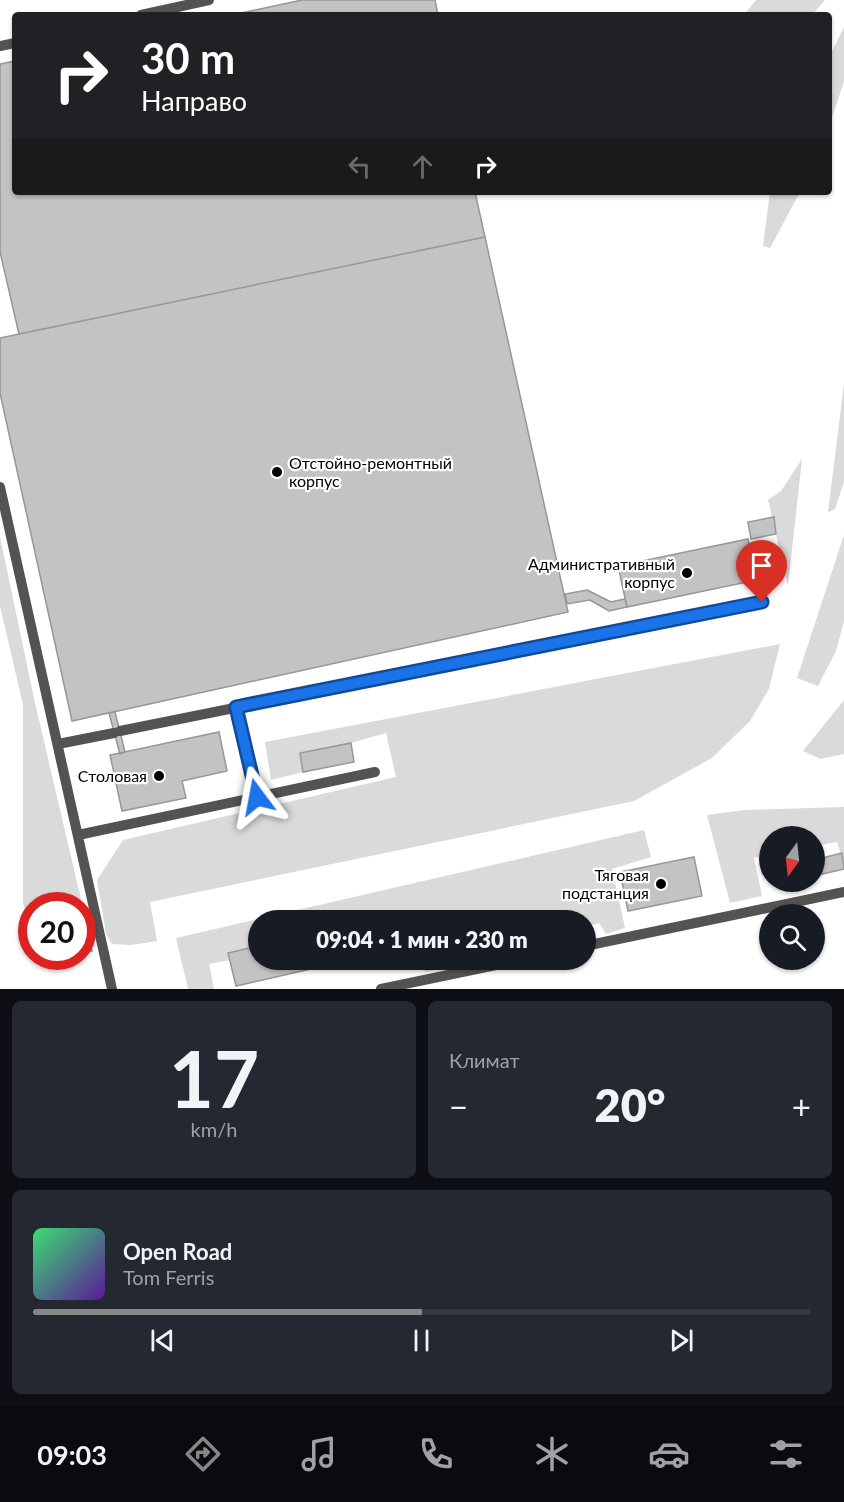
<!DOCTYPE html>
<html lang="ru">
<head>
<meta charset="utf-8">
<style>
  body { margin:0; font-family:Lato,sans-serif; background:#242831; color:#f1f3f6; height:100vh; display:flex; flex-direction:column; font-size:22px; white-space:nowrap }
  * { box-sizing:border-box; margin:0 }
  p { font-size:20px; color:#9ea1a6 }
  .icon { flex:none; width:33px; height:33px; fill:none; stroke:currentColor; stroke-width:2; stroke-linecap:round; stroke-linejoin:round }
  .map { position:relative; height:989px; overflow:hidden }
  .sheet { display:flex; flex-direction:column; gap:12px; padding:12px; background:#0d0f14; flex:1 }
  .sheet>* { flex:none }
  .guide { position:absolute; left:12px; top:12px; width:820px; height:183px; border-radius:6px; box-shadow:0 2px 4px #0004; background:#202124; color:#fff; overflow:hidden }
  .needle { width:39px; rotate:195deg }
  .tools { position:absolute; left:759px; top:826px; display:grid; gap:12px }
  .tools a { display:grid; place-items:center; width:66px; height:66px; border-radius:50%; background:#171b24; box-shadow:0 2px 4px #0004; font-size:30px }
  .speed { position:absolute; left:18px; top:892px; display:flex; gap:12px; font-size:30px; font-weight:700; text-align:center }
  .speed>* { display:grid; place-content:center; width:78px; height:78px; border-radius:50%; background:#171b24; box-shadow:0 2px 4px #0004; line-height:1 }
  .speed .limit { border:9px solid #d22; background:#fff; color:#111 }
  .pin { position:absolute; display:grid; place-items:center; width:51px; height:51px; color:#fff; margin:-62px -26px; border-radius:50% 50% 50% 0; rotate:-45deg; box-shadow:0 0 6px #0007 }
  .pin .icon { rotate:45deg }
  .me { position:absolute; width:66px; margin:-33px; rotate:347deg; stroke-linejoin:round; filter:drop-shadow(0 0 4px #0008) }
  .turn { display:flex; align-items:center; gap:21px; height:126px; padding:0 30px; font-size:27px }
  .turn .icon { width:78px; height:78px; stroke-width:2.5 }
  .turn b { display:block; font-size:42px; line-height:51px }
  .lanes { display:flex; align-items:center; height:57px; padding:0 30px; background:#0003; justify-content:center; gap:30px; direction:ltr }
  .lanes .off { opacity:.35 }
  .big { font-size:45px; font-weight:800; line-height:1.1 }
  .sheet .widget { flex:1; display:flex; flex-direction:column; justify-content:center; gap:9px; min-width:0; padding:0 21px; border-radius:9px; background:#242831 }
  .sheet .dial { align-items:center; gap:0 }
  .dial b { font-size:78px; line-height:1 }
  .song { display:flex; align-items:center; gap:18px }
  .cover { width:72px; height:72px; border-radius:9px; background:linear-gradient(135deg,hsl(140 70% 55%),hsl(270 70% 35%)) }
  .played { height:6px; border-radius:3px; background:linear-gradient(90deg,#858687 50%,#363941 50%) }
  .keys { display:flex; justify-content:space-around; direction:ltr }
  .heat { display:flex; justify-content:space-between; align-items:center; font-size:33px; direction:ltr }
  .sheet .tiles { flex:1; display:grid; gap:12px; grid-template-columns:1fr 1fr }
  .widget:last-child { grid-column:span 2 }
  .trip { position:absolute; left:248px; top:910px; width:348px; height:60px; border-radius:30px; background:#171b24; box-shadow:0 2px 4px #0004; font-weight:800; line-height:60px; text-align:center }
  .tabs { display:flex; height:96px; justify-content:space-around; align-items:center; background:#090b0e; color:#9ea1a6 }
  .tabs .icon { width:42px; height:42px }
  .tabs .on { color:#858687 }
  .tabs b { font-size:27px; color:#f1f3f6 }
  .map>svg:first-child { display:block }
</style>
</head>
<body>
<div class="map">
<svg width="844" height="989" viewBox="0 0 844 989">
  <rect width="100%" height="100%" fill="#fff"/>
  <path fill="#dadada" d="M756,0H825L812,15H744Z
    M844,27V82L830,123V55Z
    M770,192H800L770,248L763,246Z
    M844,384V482L835,509L828,512Z
    M802,459L788,586L768,500L781,491Z
    M844,535V621L836,651L818,686L797,678Z
    M0,537L35,703L88,929L83,930L82,906H32L31,929L23,903V705L0,606Z
    M780,644L769,689L750,721L712,758L634,801L150,902L157,941L131,945L112,944L106,934L97,880L123,840L396,777L386,733L351,743L300,753L303,772L271,780L265,742Z
    M844,700V754L821,759L803,751Z
    M844,807V864L837,842L815,846L814,837H770L769,855L754,858L762,896L730,903L707,815L744,810Z
    M644,830L651,857L612,869L625,928L606,934L599,923L585,927V921H258V946L230,960L209,964L214,989H188L176,938Z
    M422,960H484L425,972Z"/>
  <path fill="#c3c3c3" stroke="#979797" stroke-width="1.5" d="M302,0H435L438,15H232Z
    M15,61V192H475L485,237L19,334L0,252V64Z
    M485,237L568,612L72,721L0,393V338Z
    M774,517L776,534L751,539L748,522Z
    M748,539L757,580L627,607L618,566Z
    M587,590L611,602L625,599L627,607L609,611L590,600L567,604L565,594Z
    M115,712L125,752L120,754L109,713Z
    M219,732L227,771L182,781L186,798L122,811L110,755Z
    M351,743L354,762L303,772L300,753Z
    M842,853L844,869L814,876V860Z
    M694,857L702,896L628,911L620,872Z
    M87,932L92,951L82,953V933Z
    M258,946V960H350L236,986L228,953Z"/>
  <g fill="none" stroke-linecap="round" stroke-linejoin="round">
    <path stroke="#535353" stroke-width="10" d="M141,15L209,0
      M0,46L15,43
      M0,487L112,989
      M236,707L257,797
      M120,731L762,602
      M58,744L114,733
      M78,835L375,772
      M585,946L844,892
      M381,989L520,960"/>
  </g>
  <g fill="none" stroke-linecap="round" stroke-linejoin="round">
    <defs>
      <path id="route" d="M257,797L236,707L762,602"/>
    </defs>
    <use href="#route" stroke="#114b97" stroke-width="15"/>
    <use href="#route" stroke="#1a73e8" stroke-width="10"/>
  </g>
  <g fill="#000" stroke="#fff" stroke-width="2">
    <circle cx="277" cy="472" r="6"/>
    <circle cx="687" cy="573" r="6"/>
    <circle cx="159" cy="776" r="6"/>
    <circle cx="661" cy="884" r="6"/>
  </g>
  <g text-anchor="middle" stroke-width="4.5" stroke-linejoin="round" paint-order="stroke">
    <g font-size="16" fill="#000" stroke="#fff" text-anchor="end">
      <text x="289" y="469" text-anchor="start">Отстойно-ремонтный<tspan x="289" dy="18">корпус</tspan></text>
      <text x="675" y="570">Административный<tspan x="675" dy="18">корпус</tspan></text>
      <text x="147" y="782">Столовая</text>
      <text x="649" y="881">Тяговая<tspan x="649" dy="18">подстанция</tspan></text>
    </g>
  </g>
</svg>
<div class="tools">
<a><svg class="needle" viewBox="-14 -14 28 28"><path d="M0-13l5 13h-10z" fill="#e53935"/><path d="M0 13l5-13h-10z" fill="#9ea1a6"/></svg></a>
<a><svg class="icon" aria-label="search" viewBox="0 0 24 24"><circle cx="10" cy="10" r="6"/><path d="M15 15l6 6"/></svg></a>
</div>
<div class="speed"><div class="limit">20</div></div>
<div class="pin" style="left:762px;top:602px;background:#d93025"><svg class="icon" aria-label="arrive" viewBox="0 0 24 24"><path d="M6 21V4h12l-3 4 3 4H6"/></svg></div>
<svg class="me" style="left:257px;top:797px" viewBox="-20 -20 40 40"><path d="M0-17L14 15 0 8-14 15z" fill="#1a73e8" stroke="#fff" stroke-width="4"/></svg>
<div class="trip">09:04 · 1 мин · 230 m</div>
<div class="guide">
<div class="turn"><svg class="icon" aria-label="right" viewBox="0 0 24 24"><path d="M7 20v-9h11M14 6l5 5-5 5"/></svg><div><b>30 m</b>Направо</div></div>
<div class="lanes"><svg class="icon off" aria-label="left" viewBox="0 0 24 24"><path d="M17 20v-9H6M10 6l-5 5 5 5"/></svg><svg class="icon off" aria-label="ahead" viewBox="0 0 24 24"><path d="M12 20V5M6 11l6-6 6 6"/></svg><svg class="icon" aria-label="right" viewBox="0 0 24 24"><path d="M7 20v-9h11M14 6l5 5-5 5"/></svg></div>
</div>
</div>
<section class="sheet">
<div class="tiles">
<div class="widget dial"><b>17</b><p>km/h</p></div>
<div class="widget"><p>Климат</p>
<div class="heat"><a>−</a><b class="big">20°</b><a>+</a></div>
</div>
<div class="widget">
<div class="song"><i class="cover"></i><div><b>Open Road</b><p>Tom Ferris</p></div></div>
<div class="played"></div>
<div class="keys"><svg class="icon" aria-label="previous" viewBox="0 0 24 24"><path d="M18 5L8 12l10 7zM5 5v14"/></svg><svg class="icon" aria-label="pause" viewBox="0 0 24 24"><path d="M8 5v14M16 5v14"/></svg><svg class="icon" aria-label="next" viewBox="0 0 24 24"><path d="M6 5l10 7-10 7zM19 5v14"/></svg></div>
</div>
</div>
</section>
<nav class="tabs">
<b>09:03</b>
<svg class="icon on" aria-label="directions" viewBox="0 0 24 24"><path d="M12 3l9 9-9 9-9-9zM9 14v-3h6M13 9l2 2-2 2"/></svg>
<svg class="icon" aria-label="music" viewBox="0 0 24 24"><path d="M9 18V5l10-2v13"/><circle cx="6" cy="18" r="3"/><circle cx="16" cy="16" r="3"/></svg>
<svg class="icon" aria-label="phone" viewBox="0 0 24 24"><path d="M5 4h4l2 5-3 2q2 4 5 5l2-3 5 2v4C11 20 4 13 5 4z"/></svg>
<svg class="icon" aria-label="climate" viewBox="0 0 24 24"><path d="M12 3v18M4 7l16 10M4 17L20 7"/></svg>
<svg class="icon" aria-label="car" viewBox="0 0 24 24"><path d="M5 17H2v-5l4-1 3-4h7l3 4 3 1v5h-3M9 17h6M6 11h13"/><circle cx="7" cy="17" r="2"/><circle cx="17" cy="17" r="2"/></svg>
<svg class="icon" aria-label="filters" viewBox="0 0 24 24"><path d="M4 7h16M4 17h16"/><circle cx="9" cy="7" r="2"/><circle cx="15" cy="17" r="2"/></svg>
</nav>
</body>
</html>
